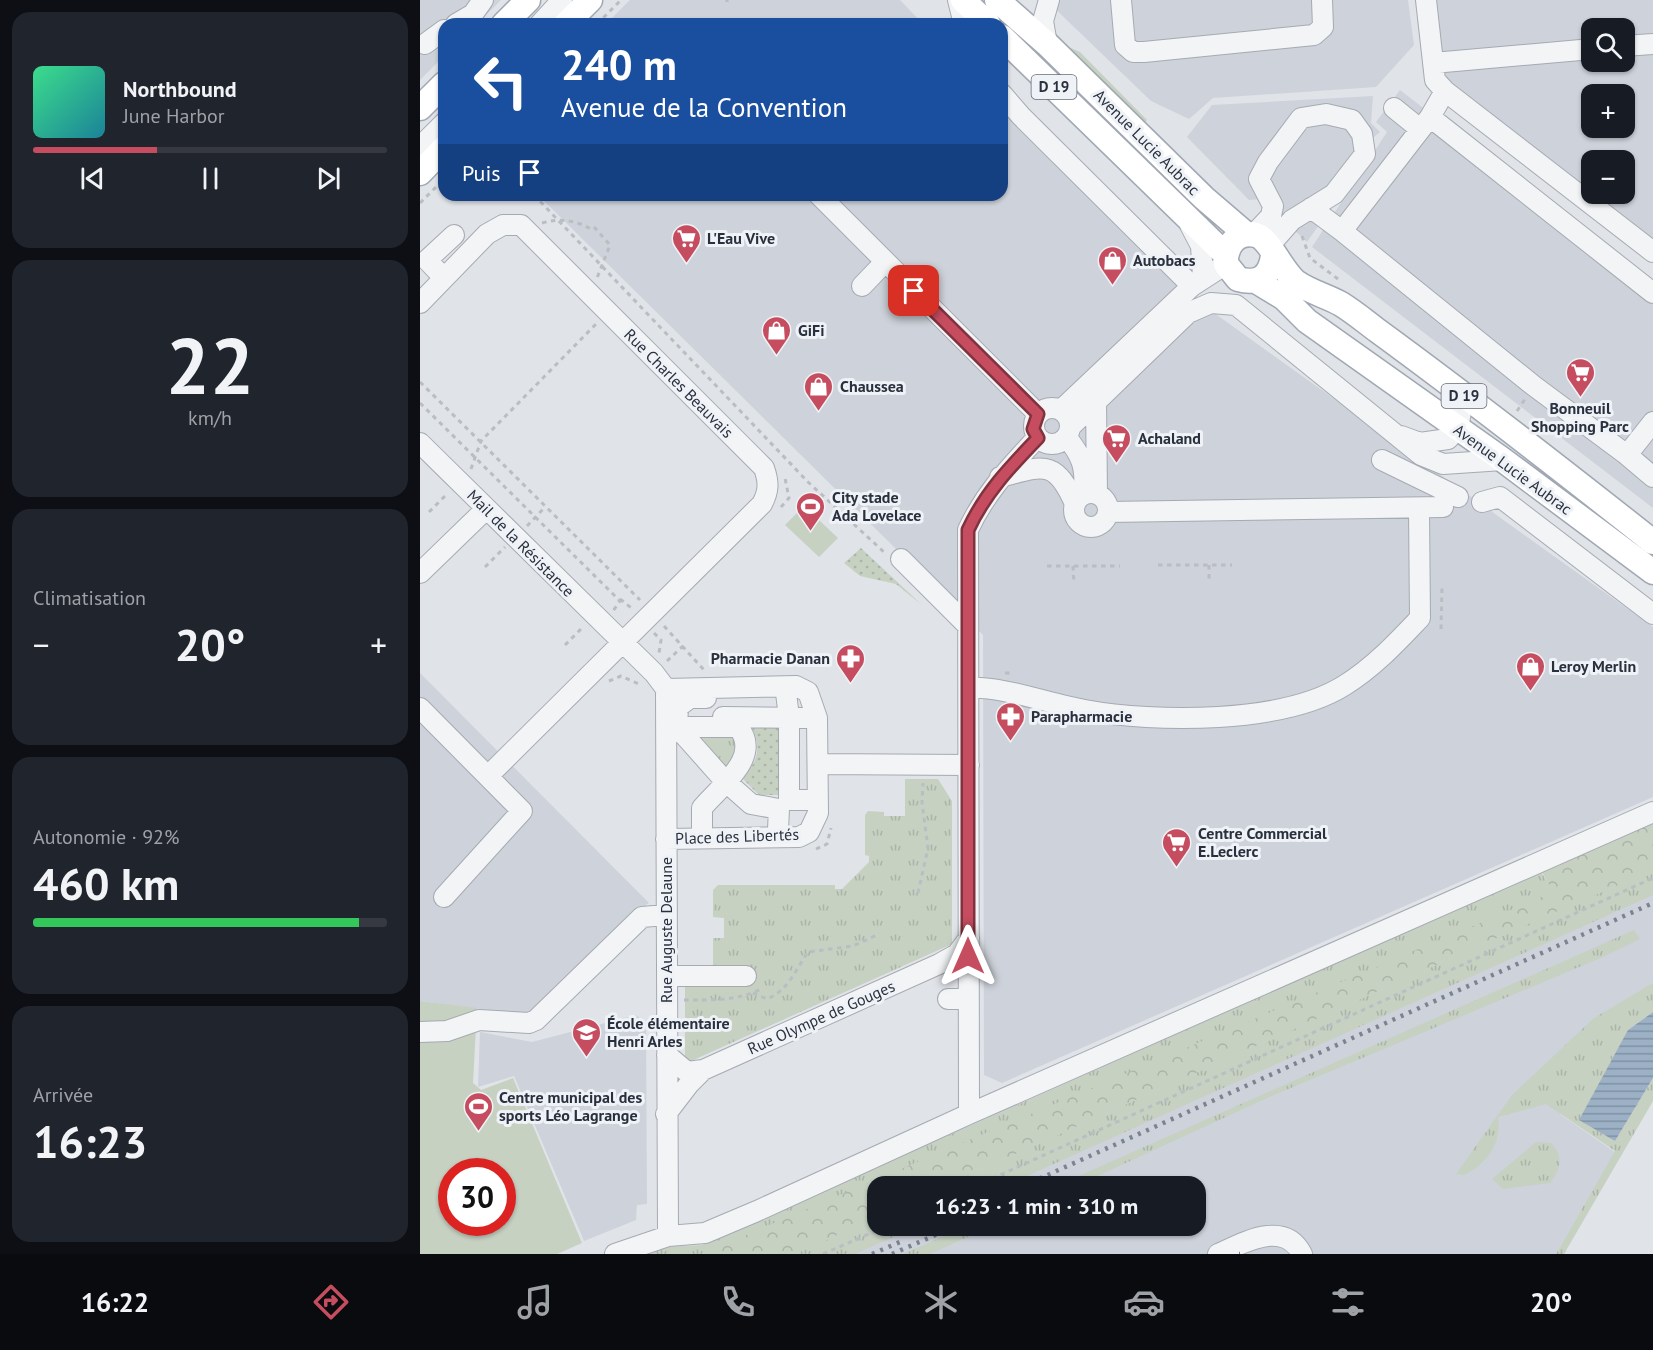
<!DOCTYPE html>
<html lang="fr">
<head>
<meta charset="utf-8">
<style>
  body { margin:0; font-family:"PT Sans",sans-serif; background:#20242c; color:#f1f3f6; height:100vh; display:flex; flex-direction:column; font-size:22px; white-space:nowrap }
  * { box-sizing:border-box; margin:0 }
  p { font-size:20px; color:#9ea1a6 }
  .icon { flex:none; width:33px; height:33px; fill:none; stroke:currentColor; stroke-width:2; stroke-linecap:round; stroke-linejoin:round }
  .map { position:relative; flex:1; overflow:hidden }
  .side { display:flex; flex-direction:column; gap:12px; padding:12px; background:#0d0f14; width:420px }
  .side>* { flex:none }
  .top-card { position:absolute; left:18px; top:18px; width:570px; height:183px; border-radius:18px; box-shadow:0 2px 4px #0004; background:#1a4fa0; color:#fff; overflow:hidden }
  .controls { position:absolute; left:1161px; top:18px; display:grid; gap:12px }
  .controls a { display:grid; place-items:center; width:54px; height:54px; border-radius:12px; background:#171b24; box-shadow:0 2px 4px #0004; font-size:30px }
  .speed { position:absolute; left:18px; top:1158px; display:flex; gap:12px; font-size:30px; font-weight:700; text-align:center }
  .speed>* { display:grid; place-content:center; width:78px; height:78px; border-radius:50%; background:#171b24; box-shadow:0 2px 4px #0004; line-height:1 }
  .speed .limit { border:9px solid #d22; background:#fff; color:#111 }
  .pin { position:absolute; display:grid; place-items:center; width:51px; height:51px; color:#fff; margin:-26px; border-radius:12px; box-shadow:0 3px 9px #0006 }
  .me { position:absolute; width:66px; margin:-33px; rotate:0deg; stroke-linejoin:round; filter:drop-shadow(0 0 4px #0008) }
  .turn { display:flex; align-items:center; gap:21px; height:126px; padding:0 24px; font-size:27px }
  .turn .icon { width:78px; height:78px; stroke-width:2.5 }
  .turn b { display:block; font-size:42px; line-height:51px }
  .then { display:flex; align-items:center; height:57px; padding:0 24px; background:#0003; gap:12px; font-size:22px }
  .big { font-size:45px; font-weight:700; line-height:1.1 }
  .side .card { flex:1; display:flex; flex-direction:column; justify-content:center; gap:9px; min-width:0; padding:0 21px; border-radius:18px; background:#20242c }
  .side .dial { align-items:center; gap:0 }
  .dial b { font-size:78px; line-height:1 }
  .song { display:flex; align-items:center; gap:18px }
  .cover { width:72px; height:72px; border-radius:9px; background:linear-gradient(135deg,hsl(150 70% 55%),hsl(190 70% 35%)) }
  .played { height:6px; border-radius:3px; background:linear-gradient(90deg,#c54d5f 35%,#363941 35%) }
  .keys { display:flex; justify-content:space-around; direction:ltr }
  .heat { display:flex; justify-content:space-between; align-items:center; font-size:33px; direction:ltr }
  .charge { height:9px; border-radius:4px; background:linear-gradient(90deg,#34c759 92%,#363941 0) }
  .trip { position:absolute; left:447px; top:1176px; width:339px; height:60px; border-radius:18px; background:#171b24; box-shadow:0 2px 4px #0004; font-weight:700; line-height:60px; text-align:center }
  .dock { display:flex; height:96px; justify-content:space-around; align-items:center; background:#090b0e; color:#9ea1a6 }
  .dock .icon { width:42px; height:42px }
  .dock .selected { color:#c54d5f }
  .dock b { font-size:27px; color:#f1f3f6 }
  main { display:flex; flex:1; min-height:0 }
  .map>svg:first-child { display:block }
</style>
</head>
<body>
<main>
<section class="side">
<div class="card">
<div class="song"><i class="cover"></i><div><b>Northbound</b><p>June Harbor</p></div></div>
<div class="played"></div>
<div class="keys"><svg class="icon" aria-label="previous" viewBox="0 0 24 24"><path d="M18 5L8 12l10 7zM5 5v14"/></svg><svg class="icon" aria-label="pause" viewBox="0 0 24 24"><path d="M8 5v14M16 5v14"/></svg><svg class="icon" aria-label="next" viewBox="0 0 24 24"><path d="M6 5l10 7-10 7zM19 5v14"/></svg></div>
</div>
<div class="card dial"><b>22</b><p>km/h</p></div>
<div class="card"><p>Climatisation</p>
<div class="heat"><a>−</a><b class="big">20°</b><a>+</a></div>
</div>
<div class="card"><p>Autonomie · 92%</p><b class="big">460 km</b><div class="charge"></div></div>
<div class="card"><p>Arrivée</p><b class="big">16:23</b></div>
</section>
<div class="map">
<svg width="1233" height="1254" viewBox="0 0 1233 1254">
  <defs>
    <pattern id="grass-tufts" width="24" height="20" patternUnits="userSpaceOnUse" patternTransform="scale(1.5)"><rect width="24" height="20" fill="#c6d1c2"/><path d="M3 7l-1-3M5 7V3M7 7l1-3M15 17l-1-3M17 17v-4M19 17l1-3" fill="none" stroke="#aab4a8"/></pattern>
    <pattern id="forest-crowns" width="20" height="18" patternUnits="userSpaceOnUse" patternTransform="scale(1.5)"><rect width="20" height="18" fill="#c6d1c2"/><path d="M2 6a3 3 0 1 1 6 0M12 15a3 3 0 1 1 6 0" fill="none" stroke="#aab4a8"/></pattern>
    <pattern id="park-dots" width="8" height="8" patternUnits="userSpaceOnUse" patternTransform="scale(1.5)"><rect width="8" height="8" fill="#c6d1c2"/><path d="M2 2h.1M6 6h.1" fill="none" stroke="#aab4a8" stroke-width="1.8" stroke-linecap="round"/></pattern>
    <pattern id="water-rules" width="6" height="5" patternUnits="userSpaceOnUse" patternTransform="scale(1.5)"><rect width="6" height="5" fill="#9db1c6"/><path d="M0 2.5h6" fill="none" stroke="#8091a2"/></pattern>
  </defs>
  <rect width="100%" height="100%" fill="#e0e3e8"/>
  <path fill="#ced2da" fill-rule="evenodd" d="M0,0H81L57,24H24V56L0,80Z
    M210,0H480L503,24H186Z
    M626,0H988L994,45L956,87L793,98L769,119L731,101Z
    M1003,0H1233V254L1013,82ZM1172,28H1204V62H1172ZM1172,94H1204V128H1172ZM1172,160H1204V194H1172Z
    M980,90L1233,285V508L892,247L967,132L956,122Z
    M953,96L951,123L960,132L953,138L947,157L887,242L841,199L829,200L767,137L792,105Z
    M582,104L776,300L1233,627V797L582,1083L564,1075L563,635L118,195H582Z
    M0,673L229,903L217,911L112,1016L0,1001Z
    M1233,852V1000L1140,1114L1195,1152L1136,1254H285ZM458,1186H776V1226H458Z
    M216,1015L226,1023L227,1204L217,1205L216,1220L164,1241L94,1076L58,1087L60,1032L112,1042Z"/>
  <path fill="url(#grass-tufts)" d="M642,44L660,52L727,120L722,125Z
    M312,732L320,739L308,769L278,736Z
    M485,779H518L532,801V944L269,1062L265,1059V983L293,970V938H304V918L293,917V890L298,885H415V889H422L449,862V856L445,855V815L448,811L464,812V816H485Z
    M1233,870V895L585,1186H524L1099,928Z
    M1121,872L1134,892L285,1254H223L240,1247L282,1245Z
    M1214,930L1220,939L1183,957L847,1098L656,1186H636Z
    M1233,983V1012L1208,1030L1195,1141L1233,1078V1101L1144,1254H1136L1195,1151L1126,1104L1078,1117C1082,1143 1067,1164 1044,1175L1036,1174L1092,1095L1174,1018Z
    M1116,1142L1131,1143C1144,1156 1141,1169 1130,1183L1083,1189L1072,1179Z
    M457,1217L458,1226H498L435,1254H375Z
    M547,1226H572L510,1254H483Z"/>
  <path fill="url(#forest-crowns)" d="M1233,823V870L1099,928L524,1186H458L457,1217L375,1254H281L1133,892L1122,872Z"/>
  <path fill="url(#park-dots)" d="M441,548L502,605L476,584L440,576L424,563Z
    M362,723L363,795H339L322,778C339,761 342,746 330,724Z"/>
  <path fill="#c6d1c2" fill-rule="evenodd" d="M384,506L418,538L399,557L365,525Z
    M0,1001L57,1008L53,1083L61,1090L93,1078L162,1243L137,1254H0ZM32,1172H82V1222H32Z"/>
  <path fill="url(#water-rules)" d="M1233,1012V1078L1195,1141L1159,1120L1208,1030Z"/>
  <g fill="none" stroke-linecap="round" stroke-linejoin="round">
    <defs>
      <path id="minor" d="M538,0L544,24
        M701,0L705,45L713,52H724L894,35L903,27L902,0
        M1006,0L1015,80L1025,91L1233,252
        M36,24L53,14L63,0
        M120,24L142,0
        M5,44L24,30
        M627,44L623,21L629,0
        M1204,46L1233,44
        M1013,63L1172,49
        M1025,91L1010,117L922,231L1114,386L1207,455L1233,422
        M582,94L601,116L772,286
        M974,108L1000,129
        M1010,117L1233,293
        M0,147L24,123
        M399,195L618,414
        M891,208L922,231
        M770,225L781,246L783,277
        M834,234L851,216L853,206L839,179L848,162L881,118L906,114L932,120L942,134L945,154L914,194L872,220L850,245
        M24,278L7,260L34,235
        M442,286L465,262
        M0,303L67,234L83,225H101L344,468C349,482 349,491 342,504L68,776
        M676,400L677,494
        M614 426a18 18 0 1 1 36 0a18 18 0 1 1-36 0Z
        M641,410L772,286L806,264
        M650,427L768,313L791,303L816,305L1001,455L1023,464L1083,460
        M981,436L1000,443L1028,439L1038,428L1044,396
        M646,437C662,455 666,468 664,492
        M0,443L234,673L246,689L248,1236
        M1207,455L1233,477
        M962,460L1038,497
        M580,477C623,466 635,458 655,504
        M654 510a17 17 0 1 1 34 0a17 17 0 1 1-34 0Z
        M1062,502L1080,497L1233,614
        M688,512L1023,507
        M481,559L548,626
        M0,573L66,509
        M549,688C583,686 629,704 665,710C735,723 864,724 925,685C954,667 977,642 1000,618L999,509
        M366,693L369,717V800H392
        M286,694V698H270L258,707L257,727L305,781L331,804L359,809L358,830
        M0,708L102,811L24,897
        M303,717L392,718
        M255,727H318C343,757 300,786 282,808V830
        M398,764L549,765
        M246,839L379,837L389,832L398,813L397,718L388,692L376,686L246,689
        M247,976H326
        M528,999H548
        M0,1032L27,1031L59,1020L109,1023L116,1020L222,917L246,915
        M247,1055L267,1072L283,1070L519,964L537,954L549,938
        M246,1114L269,1084L283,1070
        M549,1114L548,530C565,493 590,467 617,438
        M195,1254L248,1236L285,1233L337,1211L549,1114L1233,812
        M798,1254C823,1243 864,1219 882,1254"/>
      <path id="major" d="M543,0L568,24
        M577,0L627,44L784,198L826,234
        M84,24L108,0
        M146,24L170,0
        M582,37L806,255
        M0,108L24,84
        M0,173L24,148
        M853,256C850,276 839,285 818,279L806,264C805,247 816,230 836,235C850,239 861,270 876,282C890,292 907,296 921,304C934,312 946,322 958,331C1051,399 1142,470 1233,542
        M836,281L864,298L887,321L1083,460L1233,572"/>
    </defs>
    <use href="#minor" stroke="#a6aab2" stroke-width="22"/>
    <use href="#major" stroke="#a0a8b3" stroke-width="27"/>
    <path stroke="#babdc2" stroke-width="3" stroke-dasharray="4.5 4.5" stroke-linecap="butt" d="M307,2V0
      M177,24L201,0
      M114,195L388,482L465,553
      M0,203L24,179
      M122,223C140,218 155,220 171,229
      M174,227L190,245L177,278
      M882,236L890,258L918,279
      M0,382L220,600
      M0,403L194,595L200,601L193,611
      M1097,411L1105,399
      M51,469L61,441L176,324
      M361,507L369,498L365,478
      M9,512L28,493
      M107,526L125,507
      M738,565H812
      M789,565V583
      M627,566H700
      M653,566L654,584
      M65,567L85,547
      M200,599L214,610
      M244,626L284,670
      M1021,629L1022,587
      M234,633L241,640L239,653
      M145,645L163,627
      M247,661L263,646
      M585,673H594
      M189,681L201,676L221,685
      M396,849L407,844L411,828
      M498,893L508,848L502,803L503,783
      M333,993L347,999C368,991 376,969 388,952L433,946L457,935
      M264,1000C291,1000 317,1001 341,989
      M556,1186L1233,878
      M403,1254L467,1226"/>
    <use href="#minor" stroke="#f2f4f6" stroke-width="20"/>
    <use href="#major" stroke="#fff" stroke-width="24"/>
    <path stroke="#7a8390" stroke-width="4.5" stroke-dasharray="3 6" stroke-linecap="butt" d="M603,1186L1233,903
      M452,1254L480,1242
      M472,1254L536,1226
      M819,1254H820"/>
  </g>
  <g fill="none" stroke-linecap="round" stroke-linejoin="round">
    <defs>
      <path id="route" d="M494,291L618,414L613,429L618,438C590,467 565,493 548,530V956"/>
    </defs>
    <use href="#route" stroke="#80323e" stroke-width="15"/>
    <use href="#route" stroke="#c54d5f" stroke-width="10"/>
  </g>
  <defs>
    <symbol id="supermarket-pin" viewBox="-11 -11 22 30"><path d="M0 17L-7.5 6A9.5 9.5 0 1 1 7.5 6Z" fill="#c54d5f" stroke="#eff2f6"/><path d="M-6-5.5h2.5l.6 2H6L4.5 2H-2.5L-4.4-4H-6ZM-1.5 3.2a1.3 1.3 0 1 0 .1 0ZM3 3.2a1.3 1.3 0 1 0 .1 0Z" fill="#fff"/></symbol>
    <symbol id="shop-pin" viewBox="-11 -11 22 30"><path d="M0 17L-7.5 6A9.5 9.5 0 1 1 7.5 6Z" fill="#c54d5f" stroke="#eff2f6"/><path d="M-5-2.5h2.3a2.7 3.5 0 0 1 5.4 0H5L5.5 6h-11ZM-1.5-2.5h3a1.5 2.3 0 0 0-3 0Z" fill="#fff"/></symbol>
    <symbol id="stadium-pin" viewBox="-11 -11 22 30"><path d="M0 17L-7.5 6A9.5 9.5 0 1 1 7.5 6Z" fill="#c54d5f" stroke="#eff2f6"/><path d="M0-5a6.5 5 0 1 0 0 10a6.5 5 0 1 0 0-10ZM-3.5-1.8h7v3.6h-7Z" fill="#fff"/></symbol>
    <symbol id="pharmacy-pin" viewBox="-11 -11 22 30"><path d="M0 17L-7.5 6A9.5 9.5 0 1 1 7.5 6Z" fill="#c54d5f" stroke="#eff2f6"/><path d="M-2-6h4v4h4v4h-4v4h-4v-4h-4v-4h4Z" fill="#fff"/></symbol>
    <symbol id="school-pin" viewBox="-11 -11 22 30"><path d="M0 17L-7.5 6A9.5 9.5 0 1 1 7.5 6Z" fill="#c54d5f" stroke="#eff2f6"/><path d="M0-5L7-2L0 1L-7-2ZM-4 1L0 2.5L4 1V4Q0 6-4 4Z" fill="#fff"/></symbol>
  </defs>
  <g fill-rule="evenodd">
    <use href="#supermarket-pin" x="250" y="222" width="33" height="45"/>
    <use href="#shop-pin" x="676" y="244" width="33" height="45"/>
    <use href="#shop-pin" x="340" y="314" width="33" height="45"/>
    <use href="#supermarket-pin" x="1144" y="356" width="33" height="45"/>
    <use href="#shop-pin" x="382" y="370" width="33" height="45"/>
    <use href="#supermarket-pin" x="680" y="422" width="33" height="45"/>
    <use href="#stadium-pin" x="374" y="490" width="33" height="45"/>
    <use href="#pharmacy-pin" x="414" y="642" width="33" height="45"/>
    <use href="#shop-pin" x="1094" y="650" width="33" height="45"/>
    <use href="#pharmacy-pin" x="574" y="700" width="33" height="45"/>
    <use href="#supermarket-pin" x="740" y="826" width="33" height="45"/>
    <use href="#school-pin" x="150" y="1016" width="33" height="45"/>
    <use href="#stadium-pin" x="42" y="1090" width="33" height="45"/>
  </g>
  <g text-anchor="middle" stroke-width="6" stroke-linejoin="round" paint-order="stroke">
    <g fill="#eff2f6" stroke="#656b75" stroke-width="1.5">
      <rect x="611.5" y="75" width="45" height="24" rx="4.5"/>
      <rect x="1021.5" y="384" width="45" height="24" rx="4.5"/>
    </g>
    <g font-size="15" font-weight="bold" fill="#2a313e">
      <text x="634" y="92">D 19</text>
      <text x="1044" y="401">D 19</text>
    </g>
    <g font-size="16" fill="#2a313e" stroke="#eff2f6">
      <text transform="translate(727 142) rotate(45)" y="6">Avenue Lucie Aubrac</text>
      <text transform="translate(259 383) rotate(45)" y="6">Rue Charles Beauvais</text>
      <text transform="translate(1093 469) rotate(36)" y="6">Avenue Lucie Aubrac</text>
      <text transform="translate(101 543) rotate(45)" y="6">Mail de la Résistance</text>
      <text transform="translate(317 836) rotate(-2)" y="6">Place des Libertés</text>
      <text transform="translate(246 930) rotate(-90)" y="6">Rue Auguste Delaune</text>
      <text transform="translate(401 1017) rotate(-24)" y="6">Rue Olympe de Gouges</text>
    </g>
    <g font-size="16" font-weight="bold" fill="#2a313e" stroke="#eff2f6" text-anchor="start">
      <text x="287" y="244">L'Eau Vive</text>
      <text x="713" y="266">Autobacs</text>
      <text x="378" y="336">GiFi</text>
      <text x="420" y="392">Chaussea</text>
      <text x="1160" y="414" text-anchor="middle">Bonneuil<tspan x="1160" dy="18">Shopping Parc</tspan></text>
      <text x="718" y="444">Achaland</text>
      <text x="412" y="503">City stade<tspan x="412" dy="18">Ada Lovelace</tspan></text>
      <text x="410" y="664" text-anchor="end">Pharmacie Danan</text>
      <text x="1131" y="672">Leroy Merlin</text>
      <text x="611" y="722">Parapharmacie</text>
      <text x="778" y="839">Centre Commercial<tspan x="778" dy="18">E.Leclerc</tspan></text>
      <text x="187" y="1029">École élémentaire<tspan x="187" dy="18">Henri Arles</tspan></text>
      <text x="79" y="1103">Centre municipal des<tspan x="79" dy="18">sports Léo Lagrange</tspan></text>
    </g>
  </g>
</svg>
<div class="controls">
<a><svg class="icon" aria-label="search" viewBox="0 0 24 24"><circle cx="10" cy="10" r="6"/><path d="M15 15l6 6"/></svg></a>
<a>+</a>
<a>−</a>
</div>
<div class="speed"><div class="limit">30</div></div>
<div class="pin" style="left:494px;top:291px;background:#d93025"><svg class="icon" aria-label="arrive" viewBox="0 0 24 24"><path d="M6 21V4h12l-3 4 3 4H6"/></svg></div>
<svg class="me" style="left:548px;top:956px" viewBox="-20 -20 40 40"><path d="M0-17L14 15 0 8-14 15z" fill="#c54d5f" stroke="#fff" stroke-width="4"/></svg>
<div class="trip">16:23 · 1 min · 310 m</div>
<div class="top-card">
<div class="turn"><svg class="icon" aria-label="left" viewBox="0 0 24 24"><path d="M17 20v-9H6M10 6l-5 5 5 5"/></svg><div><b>240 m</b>Avenue de la Convention</div></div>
<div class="then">Puis<svg class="icon" aria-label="arrive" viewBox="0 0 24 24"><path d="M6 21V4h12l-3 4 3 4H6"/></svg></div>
</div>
</div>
</main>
<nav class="dock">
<b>16:22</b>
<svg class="icon selected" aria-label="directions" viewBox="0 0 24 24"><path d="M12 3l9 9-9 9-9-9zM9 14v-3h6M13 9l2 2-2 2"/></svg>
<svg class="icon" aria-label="music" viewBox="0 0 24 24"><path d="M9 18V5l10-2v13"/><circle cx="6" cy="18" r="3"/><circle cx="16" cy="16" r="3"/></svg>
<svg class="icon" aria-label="phone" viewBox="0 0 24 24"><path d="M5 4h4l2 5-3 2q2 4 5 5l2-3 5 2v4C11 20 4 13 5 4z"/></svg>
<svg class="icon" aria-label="climate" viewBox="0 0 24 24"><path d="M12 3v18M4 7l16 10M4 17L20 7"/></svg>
<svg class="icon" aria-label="car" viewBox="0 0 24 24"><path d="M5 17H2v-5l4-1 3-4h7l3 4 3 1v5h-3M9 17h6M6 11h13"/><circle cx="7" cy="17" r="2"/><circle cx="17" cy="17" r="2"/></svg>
<svg class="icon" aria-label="filters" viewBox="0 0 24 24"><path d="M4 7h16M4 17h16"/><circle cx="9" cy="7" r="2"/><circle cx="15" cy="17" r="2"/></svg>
<b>20°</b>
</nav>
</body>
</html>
